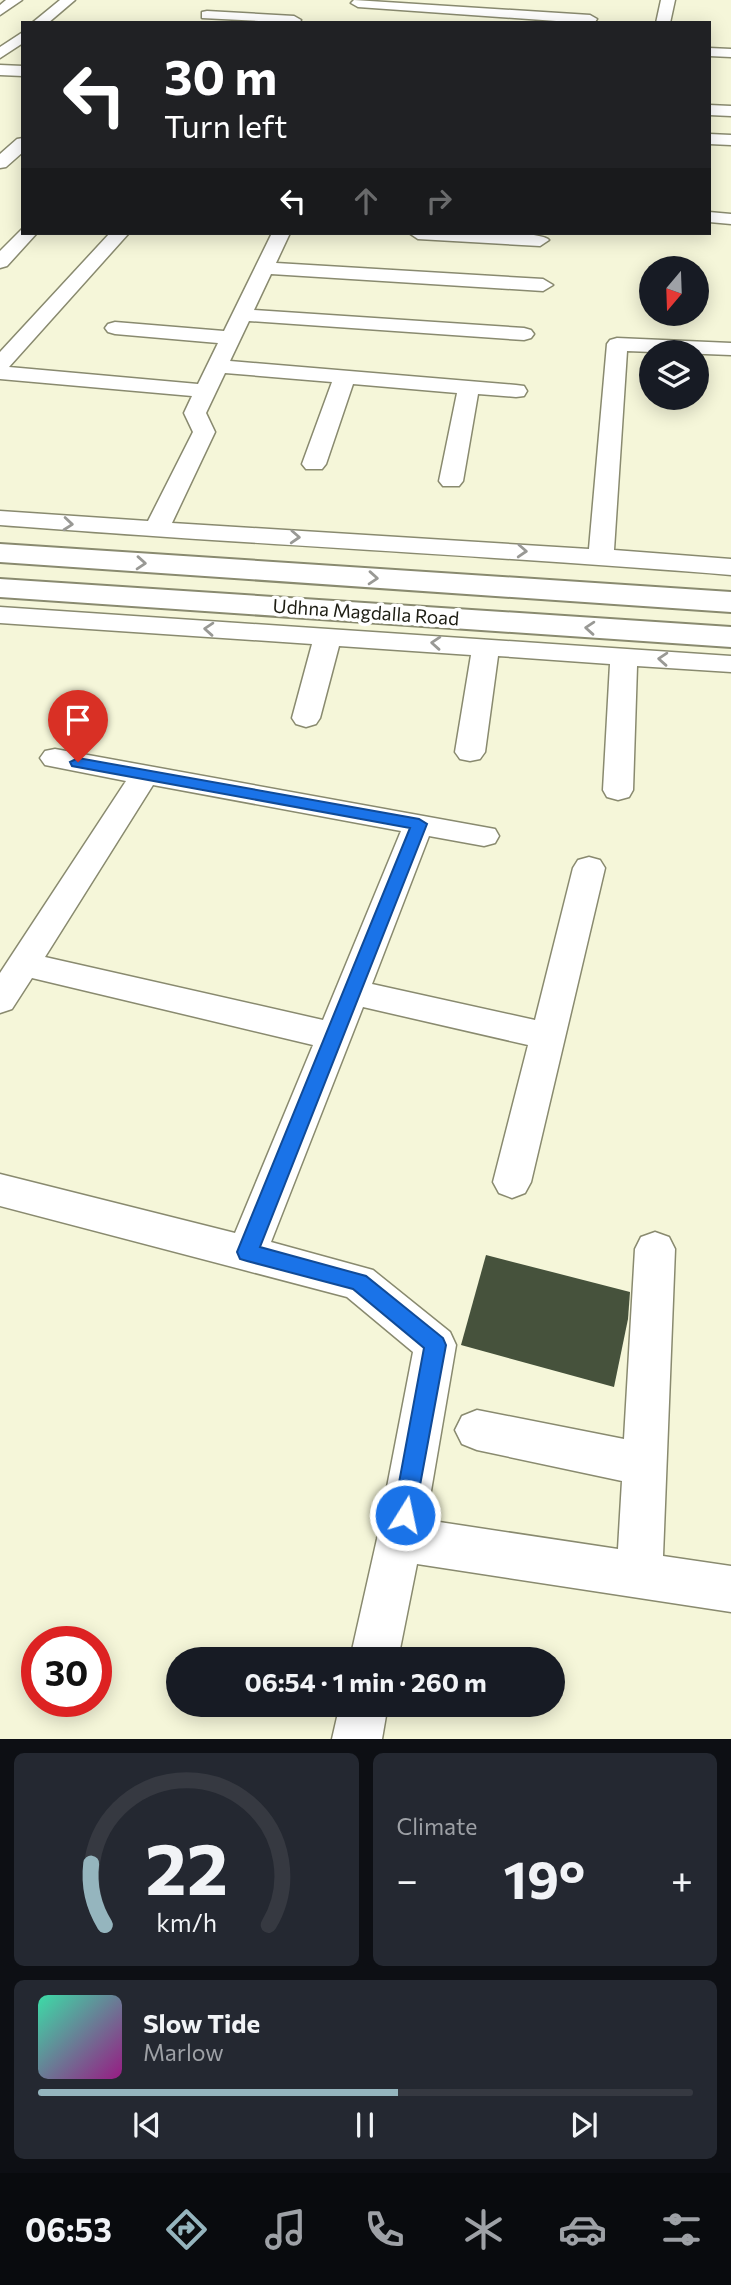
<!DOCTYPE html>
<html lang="en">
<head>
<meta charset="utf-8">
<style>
  body { margin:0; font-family:Commissioner,sans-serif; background:#242831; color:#f1f3f6; height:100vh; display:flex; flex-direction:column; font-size:26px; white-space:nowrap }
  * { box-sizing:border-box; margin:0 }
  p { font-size:23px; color:#9ea1a6 }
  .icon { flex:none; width:38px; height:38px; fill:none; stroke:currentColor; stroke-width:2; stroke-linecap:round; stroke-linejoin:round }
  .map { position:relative; height:1739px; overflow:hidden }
  .panel { display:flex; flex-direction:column; gap:14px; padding:14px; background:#0d0f14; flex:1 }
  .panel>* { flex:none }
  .banner { position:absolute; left:21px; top:21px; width:690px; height:214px; border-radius:0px; box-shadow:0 4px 18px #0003; background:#202124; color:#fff; overflow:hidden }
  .needle { width:46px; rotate:199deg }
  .controls { position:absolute; left:639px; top:256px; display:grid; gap:14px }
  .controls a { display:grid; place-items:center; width:70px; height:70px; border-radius:50%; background:#171b24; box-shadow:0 4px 18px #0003; font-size:35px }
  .speed { position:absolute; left:21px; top:1626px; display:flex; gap:14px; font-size:35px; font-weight:700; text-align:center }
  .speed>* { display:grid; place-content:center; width:91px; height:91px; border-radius:50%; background:#171b24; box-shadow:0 4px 18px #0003; line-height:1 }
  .speed .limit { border:10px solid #d22; background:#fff; color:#111 }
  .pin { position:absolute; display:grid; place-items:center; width:60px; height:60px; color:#fff; margin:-72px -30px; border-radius:50% 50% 50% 0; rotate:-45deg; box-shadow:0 0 7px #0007 }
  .pin .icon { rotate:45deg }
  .me { position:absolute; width:77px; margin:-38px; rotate:10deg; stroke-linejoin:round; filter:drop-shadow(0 0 5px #0008) }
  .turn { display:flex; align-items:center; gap:24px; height:147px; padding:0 28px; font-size:32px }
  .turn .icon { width:91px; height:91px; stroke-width:2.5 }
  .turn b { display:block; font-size:49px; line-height:60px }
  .lanes { display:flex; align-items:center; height:66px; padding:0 28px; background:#0003; justify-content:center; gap:35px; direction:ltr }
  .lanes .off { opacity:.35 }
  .big { font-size:52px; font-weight:700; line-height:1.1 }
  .panel .widget { flex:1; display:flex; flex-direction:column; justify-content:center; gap:10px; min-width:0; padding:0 24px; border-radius:10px; background:#242831 }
  .panel .dial { align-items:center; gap:0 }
  .dial svg { height:182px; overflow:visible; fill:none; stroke:#363941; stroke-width:7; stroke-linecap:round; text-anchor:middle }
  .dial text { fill:#f1f3f6; stroke:none }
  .song { display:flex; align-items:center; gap:21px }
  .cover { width:84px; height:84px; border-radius:10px; background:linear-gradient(135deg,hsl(160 70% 55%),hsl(310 70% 35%)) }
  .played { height:7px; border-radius:4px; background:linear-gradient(90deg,#95b5be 55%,#363941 55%) }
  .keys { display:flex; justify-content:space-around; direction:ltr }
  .heat { display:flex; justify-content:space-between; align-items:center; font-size:38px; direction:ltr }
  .panel .tiles { flex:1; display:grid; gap:14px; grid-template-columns:1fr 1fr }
  .widget:last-child { grid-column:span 2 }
  .trip { position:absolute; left:166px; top:1647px; width:399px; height:70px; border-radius:35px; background:#171b24; box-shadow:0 4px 18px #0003; font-weight:700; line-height:70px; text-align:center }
  .menu { display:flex; height:112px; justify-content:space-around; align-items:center; background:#090b0e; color:#9ea1a6 }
  .menu .icon { width:49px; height:49px }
  .menu .active { color:#95b5be }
  .menu b { font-size:32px; color:#f1f3f6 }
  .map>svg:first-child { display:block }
</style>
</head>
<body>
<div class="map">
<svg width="731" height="1739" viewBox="0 0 731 1739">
  <rect width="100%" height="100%" fill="#f5f6d9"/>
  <path fill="#46523c" d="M486,1255L630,1292L628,1319L614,1387L461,1345Z"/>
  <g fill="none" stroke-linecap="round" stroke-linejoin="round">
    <defs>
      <path id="minor" d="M6,0H22L0,15V5Z
        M60,0H75L48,23H32Z
        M354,0L590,15L597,19L595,22L584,23L358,7L351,3Z
        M661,0H675L670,23H656Z
        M207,11L294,16L301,20L299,23L202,18V12Z
        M23,32V43L0,58V47Z
        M709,48L731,49V57L709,56Z
        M0,65L23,66V76L0,75Z
        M709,105L731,106V116L709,115Z
        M709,134L731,135V145L709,144Z
        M23,138V152L6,167L0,168V154L17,139Z
        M709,212L731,214V224L709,222Z
        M22,229L23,233H37L7,266L0,268V251Z
        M110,233H129L9,367L198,384L218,343L115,334L108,332L105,328L108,324L115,322L224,331L272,233H290L276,263L543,279L553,285L543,291L271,274L254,310L524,328L531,330L534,334L531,338L524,340L249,321L230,361L516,385L524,386L527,391L524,396L516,397L478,394L463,481L459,486H443L439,481L457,393L353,384L326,464L322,469H306L302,464L332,382L225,373L206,413L215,432L172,523L589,549L607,344L610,340L617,338L731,343V355L627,351L614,550L731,559V575C487,555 243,544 0,525V511L148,521L193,432L184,413L192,396L0,379V352Z
        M409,233C429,232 540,229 549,240L540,246L418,239Z
        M0,607L731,656V672L637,666L633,790L629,797L618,800L607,797L603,790L610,664L498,656L485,752L480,759L470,761L460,759L455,752L471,655L339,646L320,718L316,724L306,727L296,724L292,718L312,644L0,623Z
        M55,749L495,829L499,836L495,843L484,846L429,836L372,984L535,1020L573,868L578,860L589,857L600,860L605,868L531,1182L525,1193L512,1198L499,1193L493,1182L528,1045L363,1007L271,1242L373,1270L450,1332L456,1345L426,1520L618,1549L622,1481L477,1450L462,1444L455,1430L462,1416L477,1410L624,1439L635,1249L641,1237L655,1232L669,1237L675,1249L663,1556L731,1566V1612L417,1564L398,1659H350L377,1539L413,1352L347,1297L0,1206V1174L235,1233L313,1045L32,978L12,1009L0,1013V973L126,781L45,765L40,758L45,751ZM153,785L401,831L323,1020L45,957Z
        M340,1704H388L382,1739H332Z"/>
      <path id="major" d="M0,544L731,592V612L0,562Z
        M0,579L731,627V647L0,597Z"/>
    </defs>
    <use href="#minor" stroke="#898a6f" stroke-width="3"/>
    <use href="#major" stroke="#898a6f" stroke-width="4"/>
    <use href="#minor" fill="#fff" fill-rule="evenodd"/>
    <use href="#major" fill="#fff" fill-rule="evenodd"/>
  </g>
  <defs><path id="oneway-chevron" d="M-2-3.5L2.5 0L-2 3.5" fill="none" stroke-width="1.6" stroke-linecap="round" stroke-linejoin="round" transform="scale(1.75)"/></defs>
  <g stroke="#999995">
    <use href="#oneway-chevron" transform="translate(68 524) rotate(5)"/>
    <use href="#oneway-chevron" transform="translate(295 537) rotate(3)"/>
    <use href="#oneway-chevron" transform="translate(522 551) rotate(3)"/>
    <use href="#oneway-chevron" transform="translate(141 563) rotate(4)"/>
    <use href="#oneway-chevron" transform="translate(373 578) rotate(4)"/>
    <use href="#oneway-chevron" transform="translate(590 628) rotate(-176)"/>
    <use href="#oneway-chevron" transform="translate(209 629) rotate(-176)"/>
    <use href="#oneway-chevron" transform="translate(436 643) rotate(-176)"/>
    <use href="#oneway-chevron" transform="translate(663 659) rotate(-176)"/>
  </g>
  <path fill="#1a73e8" stroke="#114b97" stroke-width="2" d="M78,758L419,819L427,824L260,1247L366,1276L443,1338L446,1345L413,1523L405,1526L397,1523L393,1515L424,1348L353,1289L247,1261L240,1259L237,1252L410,828L72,766L70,762Z"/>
  <g text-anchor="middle" stroke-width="7" stroke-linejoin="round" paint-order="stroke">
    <g font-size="19" fill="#1d1d13" stroke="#fff">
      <text transform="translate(366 612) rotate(4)" y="7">Udhna Magdalla Road</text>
    </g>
  </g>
</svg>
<div class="controls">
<a><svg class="needle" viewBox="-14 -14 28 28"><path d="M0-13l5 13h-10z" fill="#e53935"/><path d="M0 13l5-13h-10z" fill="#9ea1a6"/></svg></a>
<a><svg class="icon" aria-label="layers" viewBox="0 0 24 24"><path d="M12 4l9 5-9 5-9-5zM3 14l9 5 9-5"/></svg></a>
</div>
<div class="speed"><div class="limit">30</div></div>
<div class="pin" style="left:78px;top:762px;background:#d93025"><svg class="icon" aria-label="arrive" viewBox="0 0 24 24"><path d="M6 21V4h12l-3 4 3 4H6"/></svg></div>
<svg class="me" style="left:405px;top:1515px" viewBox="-20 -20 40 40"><circle r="17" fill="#1a73e8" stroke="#fff" stroke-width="3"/><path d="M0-11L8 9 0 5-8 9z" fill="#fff"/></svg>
<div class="trip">06:54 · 1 min · 260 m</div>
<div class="banner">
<div class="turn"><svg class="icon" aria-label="left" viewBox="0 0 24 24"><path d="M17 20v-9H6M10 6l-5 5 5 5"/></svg><div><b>30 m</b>Turn left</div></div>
<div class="lanes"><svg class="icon" aria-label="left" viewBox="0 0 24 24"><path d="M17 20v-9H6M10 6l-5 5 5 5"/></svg><svg class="icon off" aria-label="ahead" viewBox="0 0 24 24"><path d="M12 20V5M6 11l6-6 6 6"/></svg><svg class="icon off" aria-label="right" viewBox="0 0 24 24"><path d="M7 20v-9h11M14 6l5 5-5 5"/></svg></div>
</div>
</div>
<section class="panel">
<div class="tiles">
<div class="widget dial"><svg viewBox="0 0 100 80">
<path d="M14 69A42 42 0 1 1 86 69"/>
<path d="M14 69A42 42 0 0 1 8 42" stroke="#95b5be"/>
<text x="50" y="56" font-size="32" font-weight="700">22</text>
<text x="50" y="72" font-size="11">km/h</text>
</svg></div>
<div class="widget"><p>Climate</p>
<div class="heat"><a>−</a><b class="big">19°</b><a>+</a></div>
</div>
<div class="widget">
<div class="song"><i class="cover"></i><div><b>Slow Tide</b><p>Marlow</p></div></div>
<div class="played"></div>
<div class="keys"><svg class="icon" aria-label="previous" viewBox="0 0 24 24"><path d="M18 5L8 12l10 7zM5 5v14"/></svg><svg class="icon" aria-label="pause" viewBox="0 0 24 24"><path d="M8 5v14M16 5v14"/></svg><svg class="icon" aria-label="next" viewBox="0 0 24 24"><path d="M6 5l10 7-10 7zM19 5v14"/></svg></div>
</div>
</div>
</section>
<nav class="menu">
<b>06:53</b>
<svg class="icon active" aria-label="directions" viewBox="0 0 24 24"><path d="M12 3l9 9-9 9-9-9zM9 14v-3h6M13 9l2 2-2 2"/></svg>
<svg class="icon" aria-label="music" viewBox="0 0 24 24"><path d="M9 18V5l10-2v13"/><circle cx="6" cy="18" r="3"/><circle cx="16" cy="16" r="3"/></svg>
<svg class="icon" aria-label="phone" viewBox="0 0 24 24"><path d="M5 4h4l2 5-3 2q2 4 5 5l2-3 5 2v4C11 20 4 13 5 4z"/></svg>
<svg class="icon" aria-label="climate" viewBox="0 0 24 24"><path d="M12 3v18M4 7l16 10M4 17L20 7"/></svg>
<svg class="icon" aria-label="car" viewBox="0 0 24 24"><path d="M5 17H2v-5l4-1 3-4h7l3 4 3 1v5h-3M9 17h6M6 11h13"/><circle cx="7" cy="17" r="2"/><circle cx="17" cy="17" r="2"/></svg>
<svg class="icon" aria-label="filters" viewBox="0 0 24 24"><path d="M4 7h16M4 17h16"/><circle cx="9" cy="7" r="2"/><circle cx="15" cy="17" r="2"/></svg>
</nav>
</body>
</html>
